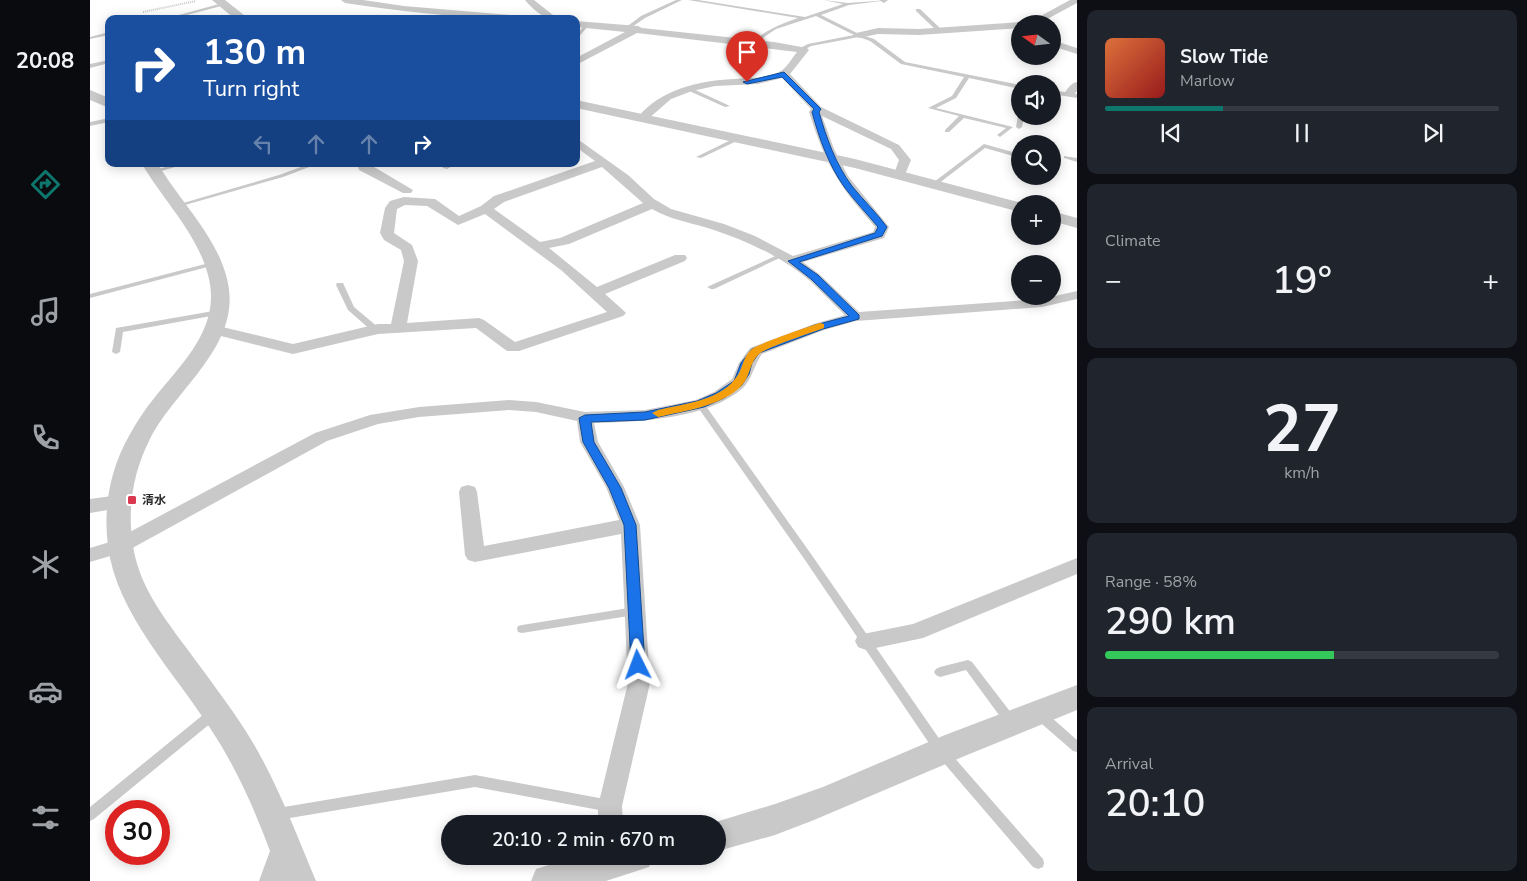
<!DOCTYPE html>
<html lang="en">
<head>
<meta charset="utf-8">
<style>
  body { margin:0; font-family:"Nunito Sans","Noto Sans JP",sans-serif; background:#20242c; color:#f1f3f6; height:100vh; display:flex; flex-direction:column; font-size:19px; white-space:nowrap }
  * { box-sizing:border-box; margin:0 }
  p { font-size:16px; color:#9ea1a6 }
  .icon { flex:none; width:28px; height:28px; fill:none; stroke:currentColor; stroke-width:2; stroke-linecap:round; stroke-linejoin:round }
  .map { position:relative; flex:1; overflow:hidden }
  .panel { display:flex; flex-direction:column; gap:10px; padding:10px; background:#0d0f14; width:450px }
  .panel>* { flex:none }
  .hud { position:absolute; left:15px; top:15px; width:475px; height:152px; border-radius:10px; box-shadow:0 2px 12px #0003; background:#1a4fa0; color:#fff; overflow:hidden }
  .needle { width:32px; rotate:285deg }
  .fabs { position:absolute; left:921px; top:15px; display:grid; gap:10px }
  .fabs a { display:grid; place-items:center; width:50px; height:50px; border-radius:50%; background:#171b24; box-shadow:0 2px 12px #0003; font-size:25px }
  .speed { position:absolute; left:15px; top:800px; display:flex; gap:10px; font-size:25px; font-weight:700; text-align:center }
  .speed>* { display:grid; place-content:center; width:65px; height:65px; border-radius:50%; background:#171b24; box-shadow:0 2px 12px #0003; line-height:1 }
  .speed .limit { border:8px solid #d22; background:#fff; color:#111 }
  .pin { position:absolute; display:grid; place-items:center; width:42px; height:42px; color:#fff; margin:-51px -21px; border-radius:50% 50% 50% 0; rotate:-45deg; box-shadow:0 0 5px #0007 }
  .pin .icon { rotate:45deg }
  .me { position:absolute; width:55px; margin:-28px; rotate:357deg; stroke-linejoin:round; filter:drop-shadow(0 0 4px #0008) }
  .turn { display:flex; align-items:center; gap:18px; height:105px; padding:0 15px; font-size:22px }
  .turn .icon { width:65px; height:65px; stroke-width:2.5 }
  .turn b { display:block; font-size:35px; line-height:42px }
  .lanes { display:flex; align-items:center; height:48px; padding:0 15px; background:#0003; justify-content:center; gap:25px; direction:ltr }
  .lanes .off { opacity:.35 }
  .big { font-size:38px; font-weight:600; line-height:1.1 }
  .panel .card { flex:1; display:flex; flex-direction:column; justify-content:center; gap:8px; min-width:0; padding:0 18px; border-radius:10px; background:#20242c }
  .panel .dial { align-items:center; gap:0 }
  .dial b { font-size:65px; line-height:1 }
  .song { display:flex; align-items:center; gap:15px }
  .cover { width:60px; height:60px; border-radius:8px; background:linear-gradient(135deg,hsl(20 70% 55%),hsl(0 70% 35%)) }
  .played { height:5px; border-radius:2px; background:linear-gradient(90deg,#0f766e 30%,#363941 30%) }
  .keys { display:flex; justify-content:space-around; direction:ltr }
  .heat { display:flex; justify-content:space-between; align-items:center; font-size:28px; direction:ltr }
  .charge { height:8px; border-radius:4px; background:linear-gradient(90deg,#34c759 58%,#363941 0) }
  .trip { position:absolute; left:351px; top:815px; width:285px; height:50px; border-radius:25px; background:#171b24; box-shadow:0 2px 12px #0003; font-weight:600; line-height:50px; text-align:center }
  main { display:flex; flex:1; min-height:0 }
  .dock { display:flex; flex-direction:column; width:90px; justify-content:space-around; align-items:center; background:#090b0e; color:#9ea1a6 }
  .dock .icon { width:35px; height:35px }
  .dock .active { color:#0f766e }
  .dock b { font-size:22px; color:#f1f3f6 }
  .map>svg:first-child { display:block }
</style>
</head>
<body>
<main>
<nav class="dock">
<b>20:08</b>
<svg class="icon active" aria-label="directions" viewBox="0 0 24 24"><path d="M12 3l9 9-9 9-9-9zM9 14v-3h6M13 9l2 2-2 2"/></svg>
<svg class="icon" aria-label="music" viewBox="0 0 24 24"><path d="M9 18V5l10-2v13"/><circle cx="6" cy="18" r="3"/><circle cx="16" cy="16" r="3"/></svg>
<svg class="icon" aria-label="phone" viewBox="0 0 24 24"><path d="M5 4h4l2 5-3 2q2 4 5 5l2-3 5 2v4C11 20 4 13 5 4z"/></svg>
<svg class="icon" aria-label="climate" viewBox="0 0 24 24"><path d="M12 3v18M4 7l16 10M4 17L20 7"/></svg>
<svg class="icon" aria-label="car" viewBox="0 0 24 24"><path d="M5 17H2v-5l4-1 3-4h7l3 4 3 1v5h-3M9 17h6M6 11h13"/><circle cx="7" cy="17" r="2"/><circle cx="17" cy="17" r="2"/></svg>
<svg class="icon" aria-label="filters" viewBox="0 0 24 24"><path d="M4 7h16M4 17h16"/><circle cx="9" cy="7" r="2"/><circle cx="15" cy="17" r="2"/></svg>
</nav>
<div class="map">
<svg width="987" height="881" viewBox="0 0 987 881">
  <rect width="100%" height="100%" fill="#fff"/>
  <g fill="none" stroke-linecap="round" stroke-linejoin="round">
    <path stroke="#c9c9c9" stroke-width="2" stroke-dasharray="1 1" stroke-linecap="butt" d="M53,12L106,1"/>
    <path fill="#c9c9c9" fill-rule="evenodd" d="M586,0H592L555,18L539,29L535,28L551,16Z
      M598,0H608L715,17L753,4L733,0L758,3L799,0L759,5L731,15L769,34L784,39L815,62L930,85V89L879,78L866,98L846,108L923,127L910,137L907,135L916,128L874,118L859,132H855V130L869,116L838,108L862,96L874,77L811,64L780,41L769,37L721,46L714,50H710V48L718,44L764,35L726,16L686,29L664,44L662,43V42C676,30 691,24 708,18Z
      M133,3L135,5L82,19H74Z
      M826,9H830L851,29V31H847L826,11Z
      M495,24L499,25L486,40V36Z
      M19,32V35L0,39V37Z
      M19,60V63L0,68V64Z
      M597,88H601L640,106L635,107L597,90Z
      M962,90L987,94V98L962,94Z
      M930,115V116H934L932,127L929,129L926,127L928,116Z
      M19,118V122L0,126V122Z
      M649,136L652,138L651,139L611,158L606,157Z
      M894,144L930,154V158L895,148L848,184H844V182Z
      M974,156L987,158V162L974,158Z
      M87,164H96L64,173L61,171Z
      M219,164H227L193,177L88,207L86,208L83,206L189,175Z
      M692,253L695,255L694,256L624,289H621L617,287Z
      M123,262L125,263V265L0,298V294Z
      M247,283H253L264,307L289,328L290,330L289,332H283L258,310L246,285Z
      M129,310L133,312L132,314L33,332L30,352L26,354L22,352L26,328Z
      M610,401L613,402L721,554L855,747L953,859L954,863L953,867L948,869L943,867L847,755L715,560L607,406L606,404L607,402Z
      M545,607L549,608L550,611L549,614L545,615L432,633L428,632L427,629L428,626L432,625Z
      M878,660L882,662L925,718L927,722L925,726L921,727L917,726L876,670L850,677L846,675L844,672L846,669L850,667Z
      M123,709L127,710L129,714L127,718L4,819L0,821V807L119,710Z
      M949,709L953,710L987,740V752L983,751L945,718L943,714L945,710Z
      M385,775L520,800L524,802L526,806L524,810L520,812L385,787L188,820L184,818L182,814L184,810L188,808Z"/>
    <path fill="#c9c9c9" fill-rule="evenodd" d="M251,0H273L314,6L432,16L436,19C375,19 315,12 255,3Z
      M435,0H444L468,19C454,19 444,11 435,0Z
      M789,0H798L794,3Z
      M980,0H987V3L948,24H936Z
      M486,21L548,26L552,28L684,42L717,48L719,50L700,74L731,107L809,145L821,160L814,177H806L804,174L809,160L801,149L732,116L744,149L758,176L799,227L794,238L713,262L729,274L769,312L952,299L987,291V299L952,307L766,321L734,330L672,354C664,365 662,379 653,388C618,419 549,422 504,423L508,442L534,487L550,525L560,683L532,806L533,824H508V806L538,683L531,534L385,562L378,560L375,555L369,492L371,487L378,485L385,487L387,492L394,546L529,520L516,487L490,442L487,421L446,412L419,410L329,417L288,424L237,441L37,551L0,562V548L23,541L225,433L280,415L329,407L419,400L446,402L495,412L555,410L606,400L624,392L642,379L649,363L660,348L724,324L755,315C743,304 731,291 719,280C692,257 657,241 624,230C603,223 581,220 562,209L479,244L459,248L507,287L585,255H595L597,258L595,261L515,294L533,310L536,313L533,316L429,351H417L386,328L288,334L203,354L119,333L116,330L119,327L124,325L203,344L288,324H301L314,261L311,250L294,240L290,233L295,208L300,201L314,197L345,199L369,216L391,206L404,196L505,161L486,147V138L538,175L564,199L581,209L634,224L665,236L703,256L783,232L785,227C774,213 761,200 751,184C736,162 727,137 719,112L721,109L692,78L668,84L625,86L602,91L581,99L558,119L554,120L548,117C571,89 609,81 643,79C658,78 676,79 689,72C696,69 702,58 707,52L547,33L486,65V58L535,32L486,27ZM512,167L553,203L470,238L450,242L404,209L414,202ZM315,205L337,206L368,225L395,214L471,270L517,312L425,342L394,320L389,318L317,323L328,261L322,245L304,233L307,209Z
      M930,22L934,24H930V28L829,35L788,34L769,38L764,35L766,33L788,28L829,29Z
      M962,40L987,48V54L962,46Z
      M987,82V91L983,96H975L974,94C977,89 981,83 987,82Z
      M267,164H279L323,190L321,193H313L269,170Z
      M352,164H366L357,169L353,168Z
      M29,495L36,497L38,502L36,507L0,513V499Z
      M987,558V574L833,638L776,650L768,647L765,641L768,635L823,624Z"/>
    <path fill="#c9c9c9" fill-rule="evenodd" d="M122,0H135L159,19H145Z
      M0,90L19,98V108L0,100Z
      M486,100L765,159L936,204H930V212L765,168L486,108Z
      M52,164H68C89,200 124,233 136,275C156,343 88,385 60,439C43,472 37,509 43,546C49,585 72,615 95,646C116,675 138,703 157,733C186,779 205,831 226,881H169L180,851C164,808 146,767 120,728C85,673 26,613 18,546C13,508 20,469 39,436C46,423 55,409 65,397C94,361 132,326 118,275C107,233 73,200 52,164Z
      M962,211L987,218V228L962,221Z
      M987,685V710L877,755L724,820L685,835L628,851V824H619L685,804L733,787L855,735Z
      M487,856H563L559,867L516,881H441L446,869Z"/>
  </g>
  <path fill="#1a73e8" stroke="#114b97" d="M694,72L731,109L729,112C736,137 746,165 762,186C773,200 786,212 797,227L792,236L709,262L728,275L769,315V319L733,329L669,353L662,363L659,374L652,385L634,398L614,407L555,420L501,422L504,442L531,488L546,525L555,665L553,669L548,671L543,669L541,665L534,525L519,488L493,442L489,418L495,415L555,412L607,401L626,393L644,381L651,363L662,349L725,325L759,316L721,279L698,261L785,233L788,227C777,214 765,201 755,188C739,166 729,138 722,112L724,109L692,77L657,84L653,82Z"/>
  <path fill="#f59e0b" d="M730,323L734,324V328C721,333 677,347 669,354C660,362 660,375 653,384C634,406 594,411 568,417L562,413L568,410C593,404 628,401 645,379C653,370 652,357 662,349C668,344 720,326 730,323Z"/>
  <rect fill="#da3751" stroke="#fff" stroke-width="2" x="37" y="495" width="10" height="10" rx="2.5"/>
  <g text-anchor="middle" stroke-width="5" stroke-linejoin="round" paint-order="stroke">
    <g font-size="12" font-weight="bold" fill="#2c2c2c" stroke="#fff" text-anchor="start">
      <text x="52" y="504">清水</text>
    </g>
  </g>
</svg>
<div class="fabs">
<a><svg class="needle" viewBox="-14 -14 28 28"><path d="M0-13l5 13h-10z" fill="#e53935"/><path d="M0 13l5-13h-10z" fill="#9ea1a6"/></svg></a>
<a><svg class="icon" aria-label="sound" viewBox="0 0 24 24"><path d="M4 9h4l5-4v14l-5-4H4zM17 9q2 3 0 6"/></svg></a>
<a><svg class="icon" aria-label="search" viewBox="0 0 24 24"><circle cx="10" cy="10" r="6"/><path d="M15 15l6 6"/></svg></a>
<a>+</a>
<a>−</a>
</div>
<div class="speed"><div class="limit">30</div></div>
<div class="pin" style="left:657px;top:82px;background:#d93025"><svg class="icon" aria-label="arrive" viewBox="0 0 24 24"><path d="M6 21V4h12l-3 4 3 4H6"/></svg></div>
<svg class="me" style="left:548px;top:665px" viewBox="-20 -20 40 40"><path d="M0-17L14 15 0 8-14 15z" fill="#1a73e8" stroke="#fff" stroke-width="4"/></svg>
<div class="trip">20:10 · 2 min · 670 m</div>
<div class="hud">
<div class="turn"><svg class="icon" aria-label="right" viewBox="0 0 24 24"><path d="M7 20v-9h11M14 6l5 5-5 5"/></svg><div><b>130 m</b>Turn right</div></div>
<div class="lanes"><svg class="icon off" aria-label="left" viewBox="0 0 24 24"><path d="M17 20v-9H6M10 6l-5 5 5 5"/></svg><svg class="icon off" aria-label="ahead" viewBox="0 0 24 24"><path d="M12 20V5M6 11l6-6 6 6"/></svg><svg class="icon off" aria-label="ahead" viewBox="0 0 24 24"><path d="M12 20V5M6 11l6-6 6 6"/></svg><svg class="icon" aria-label="right" viewBox="0 0 24 24"><path d="M7 20v-9h11M14 6l5 5-5 5"/></svg></div>
</div>
</div>
<section class="panel">
<div class="card">
<div class="song"><i class="cover"></i><div><b>Slow Tide</b><p>Marlow</p></div></div>
<div class="played"></div>
<div class="keys"><svg class="icon" aria-label="previous" viewBox="0 0 24 24"><path d="M18 5L8 12l10 7zM5 5v14"/></svg><svg class="icon" aria-label="pause" viewBox="0 0 24 24"><path d="M8 5v14M16 5v14"/></svg><svg class="icon" aria-label="next" viewBox="0 0 24 24"><path d="M6 5l10 7-10 7zM19 5v14"/></svg></div>
</div>
<div class="card"><p>Climate</p>
<div class="heat"><a>−</a><b class="big">19°</b><a>+</a></div>
</div>
<div class="card dial"><b>27</b><p>km/h</p></div>
<div class="card"><p>Range · 58%</p><b class="big">290 km</b><div class="charge"></div></div>
<div class="card"><p>Arrival</p><b class="big">20:10</b></div>
</section>
</main>
</body>
</html>
